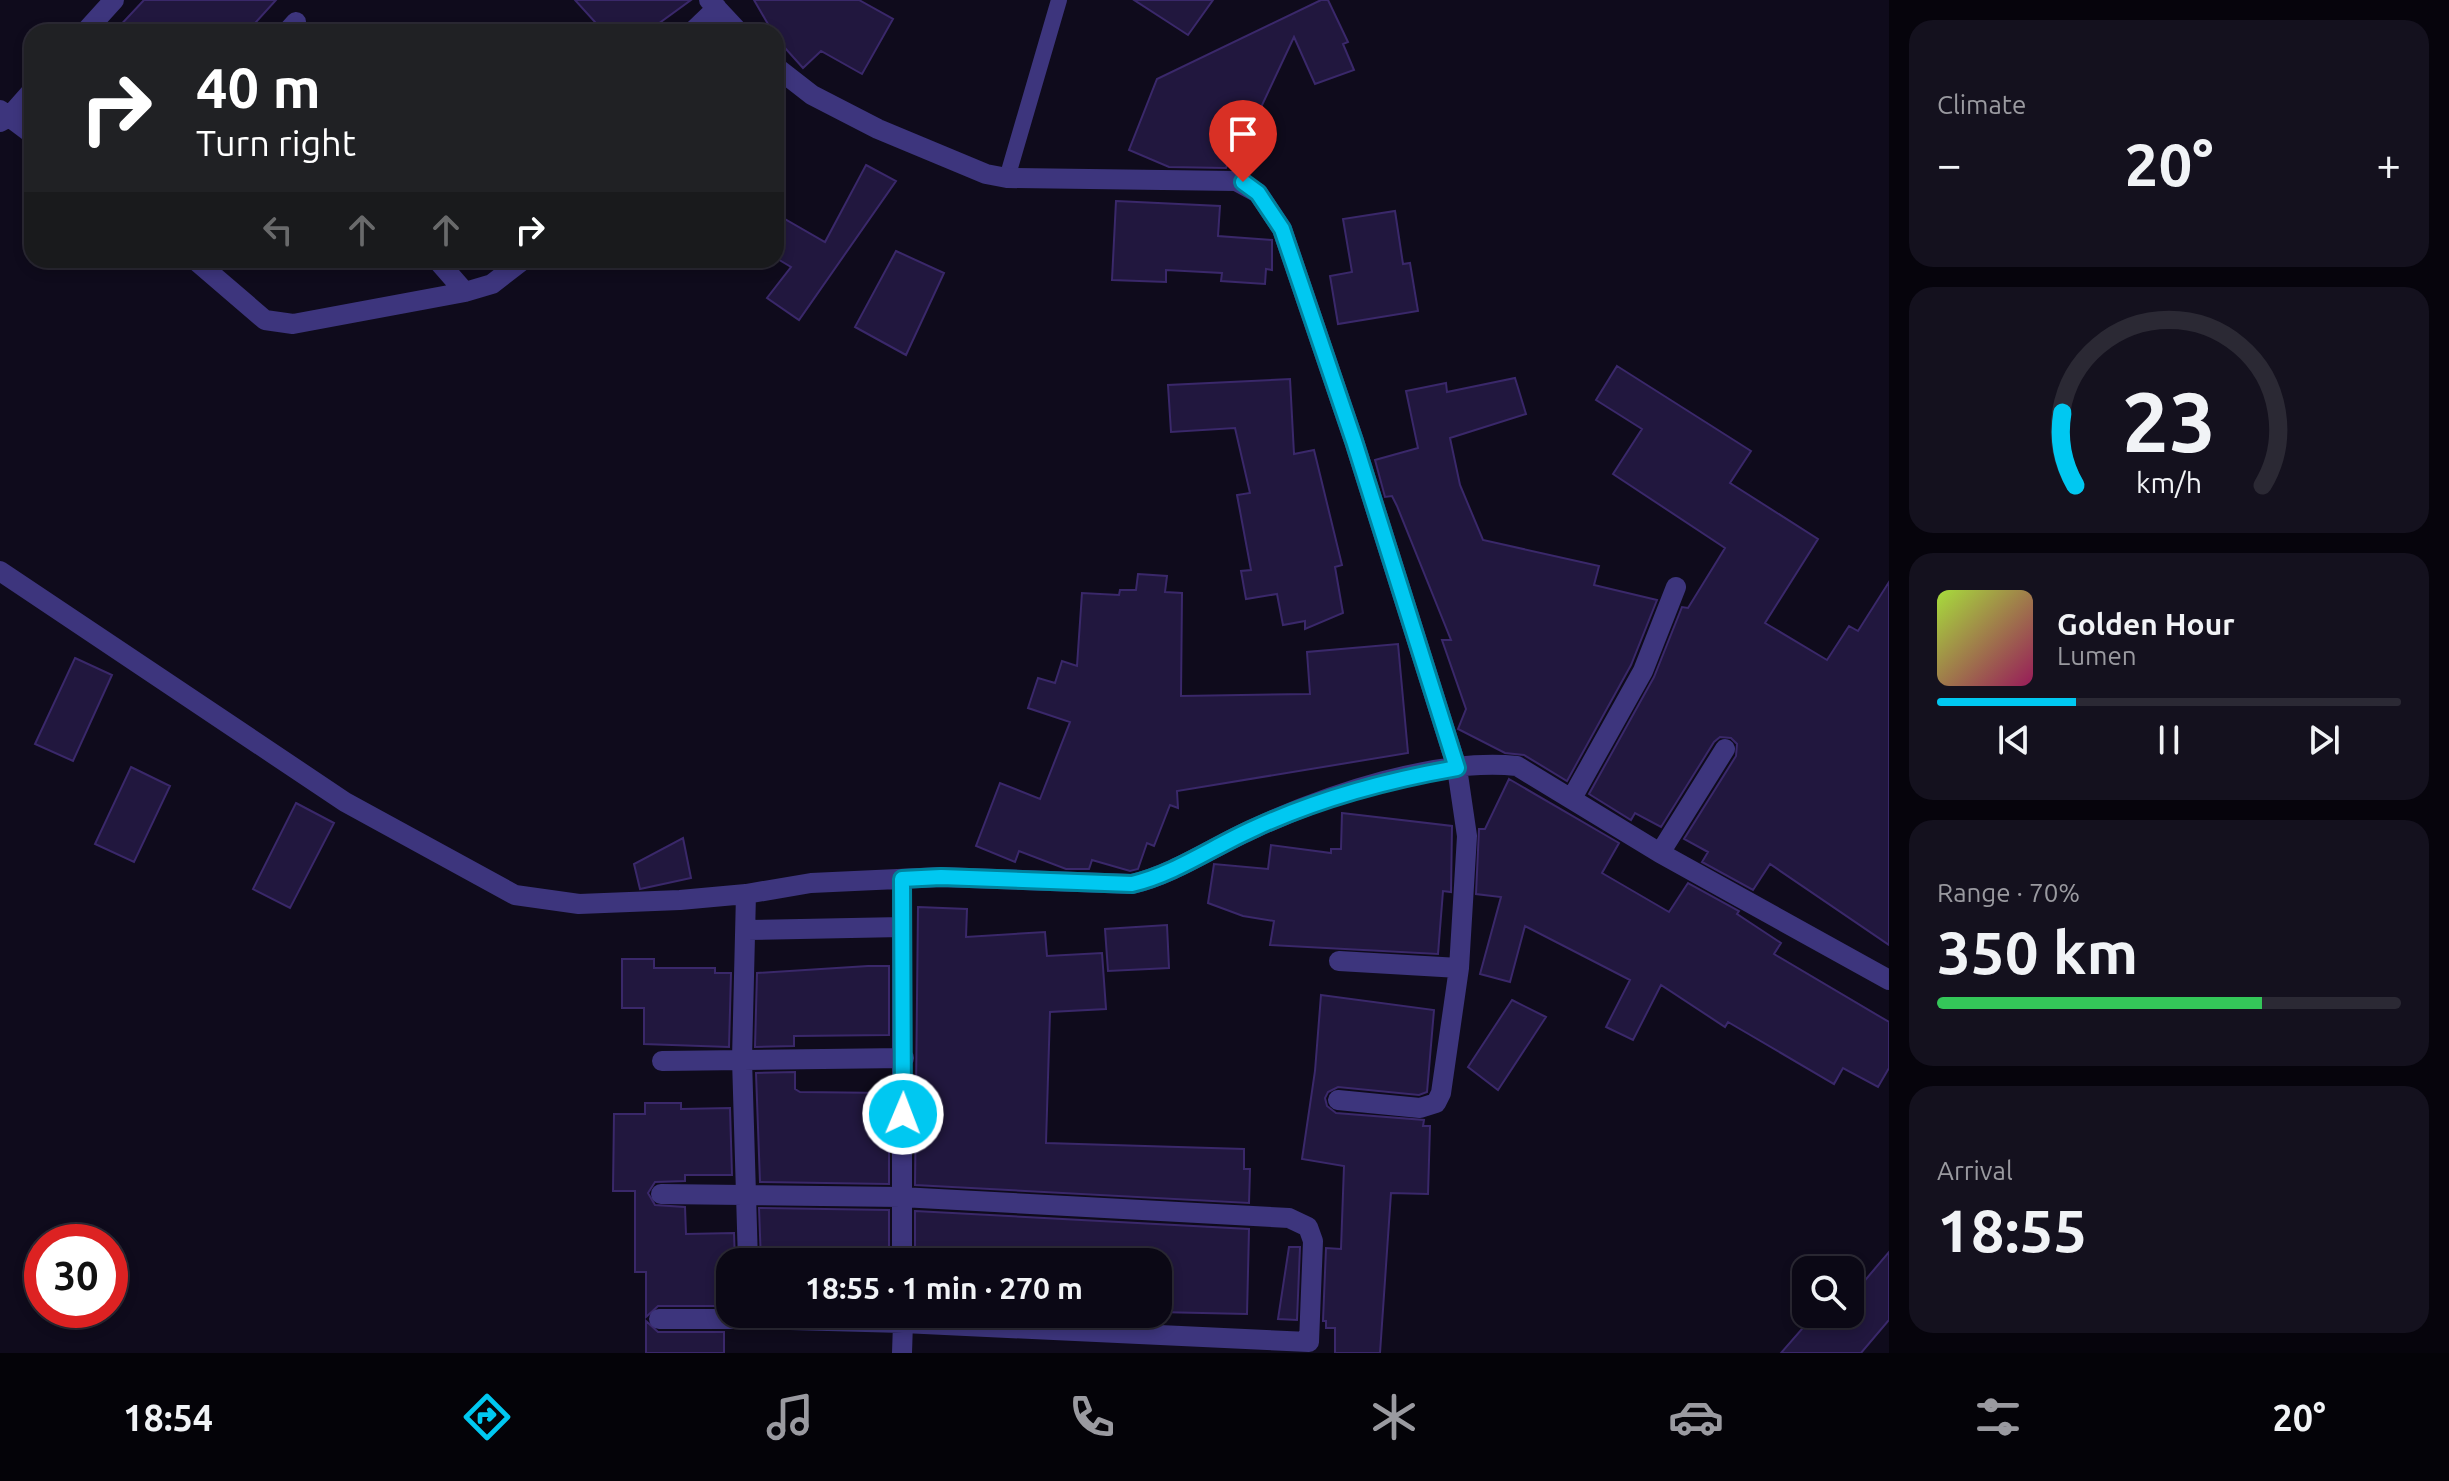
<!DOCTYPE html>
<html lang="en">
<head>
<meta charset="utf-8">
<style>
  body { margin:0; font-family:Ubuntu,sans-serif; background:#14111e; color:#f1f3f6; height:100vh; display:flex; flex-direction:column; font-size:30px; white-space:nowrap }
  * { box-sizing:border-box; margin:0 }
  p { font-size:26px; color:#9a9aa0 }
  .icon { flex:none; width:44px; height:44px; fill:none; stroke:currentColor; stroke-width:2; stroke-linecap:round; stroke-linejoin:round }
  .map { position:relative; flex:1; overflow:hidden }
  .sheet { display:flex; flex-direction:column; gap:20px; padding:20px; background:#06040c; width:560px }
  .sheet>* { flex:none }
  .guide { position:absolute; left:24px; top:24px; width:760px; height:244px; border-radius:24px; box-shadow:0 4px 12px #0003,0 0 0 2px #2b2934; background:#202124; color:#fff; overflow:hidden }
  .buttons { position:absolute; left:1792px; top:1256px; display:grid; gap:16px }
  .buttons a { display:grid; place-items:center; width:72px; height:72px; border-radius:16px; background:#0b0815; box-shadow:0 4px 12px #0003,0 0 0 2px #2b2934; font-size:40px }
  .speed { position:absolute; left:24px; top:1224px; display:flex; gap:16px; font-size:40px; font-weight:700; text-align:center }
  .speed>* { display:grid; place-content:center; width:104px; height:104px; border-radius:50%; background:#0b0815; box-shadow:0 4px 12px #0003,0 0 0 2px #2b2934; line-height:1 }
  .speed .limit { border:12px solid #d22; background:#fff; color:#111 }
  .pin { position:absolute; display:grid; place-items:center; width:68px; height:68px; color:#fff; margin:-82px -34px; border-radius:50% 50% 50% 0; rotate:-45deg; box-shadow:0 0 8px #0007 }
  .pin .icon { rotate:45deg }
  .me { position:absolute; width:88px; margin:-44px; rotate:1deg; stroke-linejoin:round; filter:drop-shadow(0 0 6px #0008) }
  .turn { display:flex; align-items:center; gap:28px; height:168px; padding:0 40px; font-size:36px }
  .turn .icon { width:104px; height:104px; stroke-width:2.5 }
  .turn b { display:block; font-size:56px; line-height:68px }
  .lanes { display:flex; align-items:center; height:76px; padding:0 40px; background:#0003; justify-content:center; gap:40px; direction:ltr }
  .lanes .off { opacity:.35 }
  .big { font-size:60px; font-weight:700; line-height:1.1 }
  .sheet .tile { flex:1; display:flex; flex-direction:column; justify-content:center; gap:12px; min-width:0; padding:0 28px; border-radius:24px; background:#14111e }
  .sheet .dial { align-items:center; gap:0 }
  .dial svg { height:208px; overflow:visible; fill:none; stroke:#2b2934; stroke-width:7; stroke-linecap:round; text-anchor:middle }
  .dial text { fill:#f1f3f6; stroke:none }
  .song { display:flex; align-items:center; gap:24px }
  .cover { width:96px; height:96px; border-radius:12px; background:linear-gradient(135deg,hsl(80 70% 55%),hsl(330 70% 35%)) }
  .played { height:8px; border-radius:4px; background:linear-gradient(90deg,#00c8f1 30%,#2b2934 30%) }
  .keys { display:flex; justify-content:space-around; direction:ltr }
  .heat { display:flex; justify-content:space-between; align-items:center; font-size:44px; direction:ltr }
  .charge { height:12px; border-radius:6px; background:linear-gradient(90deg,#34c759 70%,#2b2934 0) }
  .trip { position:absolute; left:716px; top:1248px; width:456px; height:80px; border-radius:24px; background:#0b0815; box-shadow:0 4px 12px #0003,0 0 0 2px #2b2934; font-weight:700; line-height:80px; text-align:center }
  .dock { display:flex; height:128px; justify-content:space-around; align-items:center; background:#040308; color:#9a9aa0 }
  .dock .icon { width:56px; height:56px }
  .dock .active { color:#00c8f1 }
  .dock b { font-size:36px; color:#f1f3f6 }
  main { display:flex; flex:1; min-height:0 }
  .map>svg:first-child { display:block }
</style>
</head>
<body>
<main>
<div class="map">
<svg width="1889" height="1353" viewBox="0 0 1889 1353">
  <rect width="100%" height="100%" fill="#0f0b1c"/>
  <path fill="#21173e" stroke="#3a286a" stroke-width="2" d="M144,0H276L247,32H114Z
    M575,0H691L647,32H604Z
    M754,0H859L893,19L862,74L821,51L803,68L776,38Z
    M1134,0H1213L1188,35Z
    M1321,0H1328L1348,42L1343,44L1354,70L1315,84L1294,37L1248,135L1241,132L1226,168L1169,167L1129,150L1157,79Z
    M866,165L896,181L799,320L767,298L791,267L776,258V214L825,242Z
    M1116,201L1220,206L1218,236L1272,240V270L1266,269L1265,284L1221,281L1222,273L1166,270V282L1112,280Z
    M1395,211L1403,264L1410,263L1418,311L1338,324L1330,276L1352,272L1343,219Z
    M896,251L944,273L906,355L855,327Z
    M1617,366L1751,451L1730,483L1818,539L1765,623L1827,660L1849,626L1858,631L1889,582V945L1770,864L1753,890L1702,862L1708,852L1684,839L1736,756L1737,744L1731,738L1720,737L1714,742L1661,827L1635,813L1631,820L1589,794L1654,677L1682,607L1688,608L1725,548L1613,474L1642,429L1596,400Z
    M1515,378L1526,414L1450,438L1460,485L1483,540L1599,566L1594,585L1657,600L1631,665L1567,781L1524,755L1505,753L1458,729L1466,709L1442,640H1451L1397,506L1392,496L1385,497L1375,460L1418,448L1406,391L1446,383L1447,392Z
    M1290,379L1294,454L1314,450L1342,565L1335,567L1343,613L1305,629V621L1283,625L1277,594L1246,599L1241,571L1251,570L1237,495L1250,493L1235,428L1171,432L1168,385Z
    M1138,574L1167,576L1165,592L1182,593L1181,696L1310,694L1307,652L1398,644L1408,753L1177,791L1178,808L1170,805L1154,846L1147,843L1138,869L1130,871L1092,860L1089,869H1066L1019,851L1015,862L976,846L1000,783L1040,799L1070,722L1028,708L1038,678L1055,683L1062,661L1077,666L1082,593L1119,595L1120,590H1136Z
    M75,658L112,675L73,761L35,744Z
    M131,767L170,786L134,862L95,844Z
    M1509,779L1619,843L1602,873L1669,912L1688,883L1739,911L1737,914L1781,943L1774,954L1889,1022V1068L1878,1087L1843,1068L1834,1084L1728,1022L1725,1027L1661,985L1633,1040L1606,1027L1630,980L1525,926L1510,982L1480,974L1501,897L1476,894L1479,829H1485Z
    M296,803L334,823L290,908L253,889Z
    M1342,813L1452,826L1451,892L1443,891L1438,954L1270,945L1274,921L1243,916L1208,903L1214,864L1268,869L1271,845L1331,853V849H1341Z
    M683,838L691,878L640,889L634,864Z
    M918,907L967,909L966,937L1045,932L1047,956L1102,953L1106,1009L1050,1012L1046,1143L1244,1149V1169H1250L1249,1203L915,1185Z
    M1167,925L1169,968L1108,971L1105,929Z
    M622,959H654V968H715V973H731L729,1047L644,1044V1008H622Z
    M868,966H889V1035L794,1036V1046L755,1047L757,973Z
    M1321,995L1434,1010L1427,1092L1419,1095L1338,1087L1328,1092L1325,1098L1327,1106L1336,1113L1424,1120L1423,1126H1430L1428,1194L1391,1193L1380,1353H1335V1328H1326V1321H1323L1326,1248L1341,1249L1344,1166L1302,1159L1315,1071Z
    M1512,1000L1546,1017L1498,1090L1468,1067Z
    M795,1072V1089L800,1092L889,1093V1184L760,1182L756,1073Z
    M645,1103H681V1109L730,1108L732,1175H685V1181L655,1182L648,1193L655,1205L685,1207L686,1234L734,1233L735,1262H730V1268H724V1306H658L646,1317V1272H635V1191H613L614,1114H645Z
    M759,1208L889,1210V1257H884V1261L761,1262Z
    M915,1211L1249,1229L1247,1314L1158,1312V1262H961L915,1258Z
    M1289,1247H1300L1297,1320L1278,1319Z
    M1889,1252V1320L1861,1353H1781L1815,1314H1850V1298Z
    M999,1314H1125L1124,1320Z
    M646,1321L658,1332H724V1353H646Z"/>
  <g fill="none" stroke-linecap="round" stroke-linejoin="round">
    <path stroke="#3d357d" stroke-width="16" d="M1007,178L1059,0"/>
    <path stroke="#3d357d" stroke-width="20" d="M709,0L739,32
      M85,32L114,0
      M287,32L296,22
      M692,32L717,8
      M776,67L812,95L878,129L986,174L1007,178L1236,181L1258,193L1282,229L1354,441L1457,768L1467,836L1459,968L1441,1093L1436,1103L1420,1108L1338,1100
      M0,110L32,134
      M0,122L9,117L32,91
      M195,260L265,320L293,324L465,292L492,284L523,260
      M437,260L465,292
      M0,571L345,802L515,895L579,904L680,900L746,894L811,883L941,877L1132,884C1175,874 1214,846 1255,828C1329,794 1435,758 1517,766L1660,853L1889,980
      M1572,798L1643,671L1676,587
      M1660,853L1725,749
      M902,879V1262
      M746,894L742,1059L748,1262
      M747,930L902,927
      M1339,961L1459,968
      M662,1061L904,1058
      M661,1194L901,1197L1289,1218L1308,1227L1313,1241L1309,1342L903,1323L902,1353
      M752,1314L753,1319L903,1323V1314
      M659,1319H753"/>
  </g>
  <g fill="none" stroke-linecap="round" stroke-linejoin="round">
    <defs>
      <path id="route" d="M903,1114L902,879L941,877L1132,884C1175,874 1214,846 1255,828C1320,798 1388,780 1457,768L1354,441L1282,229L1258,193L1243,182"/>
    </defs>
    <use href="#route" stroke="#00829d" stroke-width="20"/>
    <use href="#route" stroke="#00c8f1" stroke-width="14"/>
  </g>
</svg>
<div class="buttons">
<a><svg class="icon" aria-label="search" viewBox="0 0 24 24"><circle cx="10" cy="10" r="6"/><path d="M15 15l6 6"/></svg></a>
</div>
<div class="speed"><div class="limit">30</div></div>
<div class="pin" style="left:1243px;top:182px;background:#d93025"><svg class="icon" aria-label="arrive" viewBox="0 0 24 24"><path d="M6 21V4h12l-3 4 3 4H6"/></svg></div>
<svg class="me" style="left:903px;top:1114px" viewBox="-20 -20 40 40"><circle r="17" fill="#00c8f1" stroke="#fff" stroke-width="3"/><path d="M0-11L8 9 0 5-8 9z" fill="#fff"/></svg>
<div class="trip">18:55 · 1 min · 270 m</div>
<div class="guide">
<div class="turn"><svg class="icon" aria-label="right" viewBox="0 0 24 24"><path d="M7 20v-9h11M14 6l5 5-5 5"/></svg><div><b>40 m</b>Turn right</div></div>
<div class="lanes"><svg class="icon off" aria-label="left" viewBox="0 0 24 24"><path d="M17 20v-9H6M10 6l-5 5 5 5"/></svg><svg class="icon off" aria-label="ahead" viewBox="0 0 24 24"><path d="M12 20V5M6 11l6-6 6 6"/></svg><svg class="icon off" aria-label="ahead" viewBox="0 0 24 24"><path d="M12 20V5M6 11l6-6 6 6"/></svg><svg class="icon" aria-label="right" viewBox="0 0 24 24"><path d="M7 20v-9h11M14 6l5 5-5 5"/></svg></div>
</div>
</div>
<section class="sheet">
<div class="tile"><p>Climate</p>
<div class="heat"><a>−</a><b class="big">20°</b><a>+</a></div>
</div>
<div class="tile dial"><svg viewBox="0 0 100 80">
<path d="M14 69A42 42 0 1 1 86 69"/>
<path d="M14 69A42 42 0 0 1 9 41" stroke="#00c8f1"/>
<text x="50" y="56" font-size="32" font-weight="700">23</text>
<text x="50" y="72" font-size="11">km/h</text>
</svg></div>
<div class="tile">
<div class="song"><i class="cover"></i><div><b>Golden Hour</b><p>Lumen</p></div></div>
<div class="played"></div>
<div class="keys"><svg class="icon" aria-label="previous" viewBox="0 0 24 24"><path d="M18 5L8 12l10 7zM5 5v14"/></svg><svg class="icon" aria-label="pause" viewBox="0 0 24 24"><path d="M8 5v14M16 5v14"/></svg><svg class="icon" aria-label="next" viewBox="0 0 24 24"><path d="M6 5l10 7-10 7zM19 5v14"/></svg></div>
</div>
<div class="tile"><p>Range · 70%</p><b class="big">350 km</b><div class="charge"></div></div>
<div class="tile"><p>Arrival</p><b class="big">18:55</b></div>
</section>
</main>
<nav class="dock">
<b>18:54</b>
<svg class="icon active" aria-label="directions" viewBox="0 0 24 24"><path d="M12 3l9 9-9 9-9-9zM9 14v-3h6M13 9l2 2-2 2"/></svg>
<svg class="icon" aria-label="music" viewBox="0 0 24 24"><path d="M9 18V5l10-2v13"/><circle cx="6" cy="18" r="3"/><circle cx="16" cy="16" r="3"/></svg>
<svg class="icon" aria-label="phone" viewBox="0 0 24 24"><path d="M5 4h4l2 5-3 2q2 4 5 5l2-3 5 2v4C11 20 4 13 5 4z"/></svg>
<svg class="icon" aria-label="climate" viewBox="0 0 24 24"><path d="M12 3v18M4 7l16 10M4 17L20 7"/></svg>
<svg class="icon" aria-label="car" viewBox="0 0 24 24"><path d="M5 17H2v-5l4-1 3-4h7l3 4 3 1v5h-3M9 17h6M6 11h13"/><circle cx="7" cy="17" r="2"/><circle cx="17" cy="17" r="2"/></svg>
<svg class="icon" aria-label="filters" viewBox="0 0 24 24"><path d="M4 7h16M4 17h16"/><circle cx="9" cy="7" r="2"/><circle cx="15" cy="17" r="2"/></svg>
<b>20°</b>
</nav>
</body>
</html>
